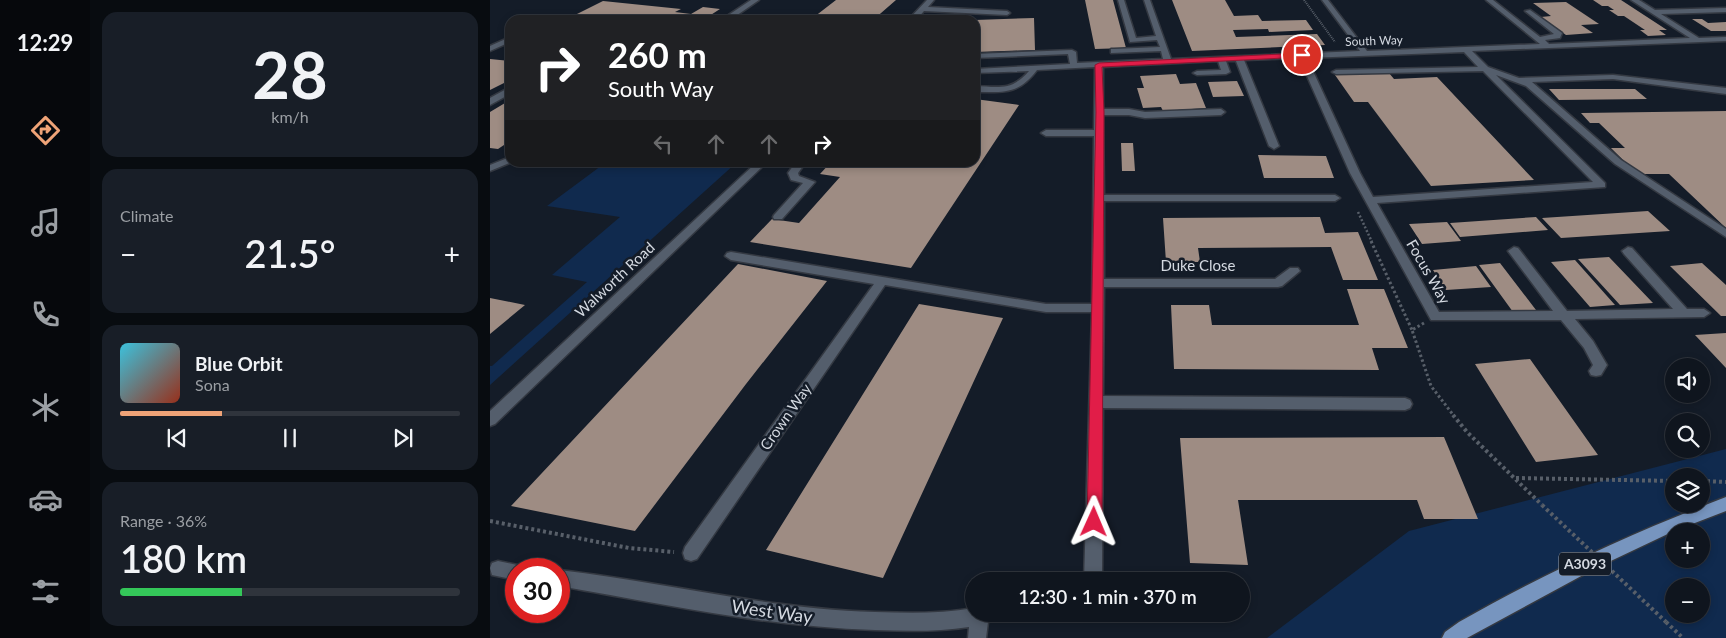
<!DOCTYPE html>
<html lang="en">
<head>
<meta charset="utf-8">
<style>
  body { margin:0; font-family:Lato,sans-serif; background:#181e27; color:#f1f3f6; height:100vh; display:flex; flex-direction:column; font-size:19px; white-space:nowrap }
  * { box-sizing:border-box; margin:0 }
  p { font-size:16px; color:#9b9fa4 }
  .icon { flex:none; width:28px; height:28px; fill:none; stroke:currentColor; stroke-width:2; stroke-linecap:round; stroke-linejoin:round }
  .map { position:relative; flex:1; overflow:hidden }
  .details { display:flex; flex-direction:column; gap:12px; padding:12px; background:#080c10; width:400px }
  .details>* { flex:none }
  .hud { position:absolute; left:15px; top:15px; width:475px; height:152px; border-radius:15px; box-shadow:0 2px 8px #0003,0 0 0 1px #2f343c; background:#202124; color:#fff; overflow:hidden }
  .tools { position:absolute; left:1175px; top:358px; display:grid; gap:10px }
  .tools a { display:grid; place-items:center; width:45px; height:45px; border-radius:50%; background:#0f151e; box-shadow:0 2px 8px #0003,0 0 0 1px #2f343c; font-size:25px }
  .speed { position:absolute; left:15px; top:558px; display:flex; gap:10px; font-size:25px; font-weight:700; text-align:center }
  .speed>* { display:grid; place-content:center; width:65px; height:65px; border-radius:50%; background:#0f151e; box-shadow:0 2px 8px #0003,0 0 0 1px #2f343c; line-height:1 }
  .speed .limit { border:8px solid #d22; background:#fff; color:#111 }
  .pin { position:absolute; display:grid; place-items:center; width:42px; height:42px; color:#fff; margin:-21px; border:2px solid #fff; border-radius:50%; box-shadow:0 1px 5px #0007 }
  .me { position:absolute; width:55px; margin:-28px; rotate:1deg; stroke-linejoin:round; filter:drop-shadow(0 0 4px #0008) }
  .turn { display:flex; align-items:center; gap:18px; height:105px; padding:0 20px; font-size:22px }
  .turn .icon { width:65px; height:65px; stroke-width:2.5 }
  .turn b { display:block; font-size:35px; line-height:42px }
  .lanes { display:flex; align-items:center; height:48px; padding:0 20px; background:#0003; justify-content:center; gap:25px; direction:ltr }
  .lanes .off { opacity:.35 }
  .big { font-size:38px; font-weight:600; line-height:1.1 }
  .details .tile { flex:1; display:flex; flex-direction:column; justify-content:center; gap:8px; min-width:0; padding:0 18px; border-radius:15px; background:#181e27 }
  .details .dial { align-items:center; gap:0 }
  .dial b { font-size:65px; line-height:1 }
  .song { display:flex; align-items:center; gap:15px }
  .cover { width:60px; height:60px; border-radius:8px; background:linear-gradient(135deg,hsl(190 70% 55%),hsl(10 70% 35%)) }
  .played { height:5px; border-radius:2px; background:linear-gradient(90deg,#efa377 30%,#2f343c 30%) }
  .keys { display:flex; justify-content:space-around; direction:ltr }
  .heat { display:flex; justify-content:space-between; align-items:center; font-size:28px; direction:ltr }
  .charge { height:8px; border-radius:4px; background:linear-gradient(90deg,#34c759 36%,#2f343c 0) }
  .trip { position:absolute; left:475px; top:572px; width:285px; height:50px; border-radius:25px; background:#0f151e; box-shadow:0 2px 8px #0003,0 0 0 1px #2f343c; font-weight:600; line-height:50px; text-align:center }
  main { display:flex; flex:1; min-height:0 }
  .dock { display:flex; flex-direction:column; width:90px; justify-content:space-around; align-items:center; background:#06080c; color:#9b9fa4 }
  .dock .icon { width:35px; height:35px }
  .dock .current { color:#efa377 }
  .dock b { font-size:22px; color:#f1f3f6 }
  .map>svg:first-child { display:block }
</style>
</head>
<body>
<main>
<nav class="dock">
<b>12:29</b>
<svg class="icon current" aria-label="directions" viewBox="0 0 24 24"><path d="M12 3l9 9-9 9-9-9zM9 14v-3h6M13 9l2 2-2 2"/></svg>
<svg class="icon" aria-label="music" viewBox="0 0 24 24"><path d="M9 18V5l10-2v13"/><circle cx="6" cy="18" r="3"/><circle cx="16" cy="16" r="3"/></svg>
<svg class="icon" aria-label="phone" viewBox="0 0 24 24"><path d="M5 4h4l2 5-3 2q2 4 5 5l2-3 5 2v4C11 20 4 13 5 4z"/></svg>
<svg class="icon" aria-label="climate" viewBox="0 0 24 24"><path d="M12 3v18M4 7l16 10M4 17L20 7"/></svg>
<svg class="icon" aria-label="car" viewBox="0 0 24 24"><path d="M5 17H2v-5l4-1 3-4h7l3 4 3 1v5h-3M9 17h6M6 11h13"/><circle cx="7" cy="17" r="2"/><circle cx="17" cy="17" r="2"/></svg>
<svg class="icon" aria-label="filters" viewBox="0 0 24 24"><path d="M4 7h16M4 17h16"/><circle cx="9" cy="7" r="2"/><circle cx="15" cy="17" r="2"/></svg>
</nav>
<section class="details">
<div class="tile dial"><b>28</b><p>km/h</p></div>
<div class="tile"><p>Climate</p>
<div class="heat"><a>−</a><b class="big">21.5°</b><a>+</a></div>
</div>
<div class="tile">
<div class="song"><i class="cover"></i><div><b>Blue Orbit</b><p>Sona</p></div></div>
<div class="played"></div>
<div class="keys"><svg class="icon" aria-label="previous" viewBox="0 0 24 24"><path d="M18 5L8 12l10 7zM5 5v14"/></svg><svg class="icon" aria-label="pause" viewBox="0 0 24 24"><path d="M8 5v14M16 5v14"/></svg><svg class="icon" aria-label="next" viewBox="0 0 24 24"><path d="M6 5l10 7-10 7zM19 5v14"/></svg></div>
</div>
<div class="tile"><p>Range · 36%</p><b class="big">180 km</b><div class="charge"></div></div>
</section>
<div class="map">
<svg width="1236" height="638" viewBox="0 0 1236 638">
  <rect width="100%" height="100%" fill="#141c28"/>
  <path fill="#102a4e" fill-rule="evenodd" d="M115,163H246L0,385V366H2L97,282L62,275L130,217L57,206Z
    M1236,449V638H777L919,531ZM1184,476H1211V504H1184ZM1184,531H1211V559H1184ZM1184,586H1211V614H1184Z"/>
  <path fill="#9e8c83" d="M346,0H406L383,20L324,17Z
    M595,0H623L636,48L605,49Z
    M682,0H735L744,16L768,15L772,21L816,20L823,30L779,32L778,29L743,30L746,37L827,34L835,45L702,51Z
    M1103,0H1131L1177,30H1169L1176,35L1158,36L1150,30H1155L1134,16H1128L1119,10H1124L1118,6H1112Z
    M113,1L191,9L185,12L201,14L213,7L230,9L213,20H75Z
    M1076,2L1109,24L1091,25L1103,33L1076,35L1051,17L1061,16L1043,3Z
    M544,18L545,50L485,52V20Z
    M1202,19H1212L1218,23L1236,22V31H1221Z
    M0,59L20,61V80L0,90Z
    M899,73L904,79L947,77L1044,180L941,186L878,102H864L845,75Z
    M686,74L690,84L706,83L716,108L673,111L671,107L653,108L647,88H654L650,76Z
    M747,81L754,96L723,97L718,82Z
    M1059,89H1145L1157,99L1069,100Z
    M485,99L529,105L421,268L260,242L282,219L309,223L350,177L330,174L341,162H485Z
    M20,100V141L8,149L0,148V112Z
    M1236,111V228L1179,174H1147L1121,148H1135L1109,123H1100L1091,113Z
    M631,143H643L645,171H632Z
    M768,155L836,156L844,178H774Z
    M1158,211L1180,231L1071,238L1052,218Z
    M830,217L835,233L868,232L888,280H853L841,247L708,248L710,262H676L673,218Z
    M1046,217L1058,230L970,237L960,223Z
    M957,222L971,241L932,244L919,224Z
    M1119,257L1163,303L1130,305L1088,259Z
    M1085,260L1125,305L1100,307L1061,262Z
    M1010,263L1046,310L1023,312L989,265Z
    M1212,263L1236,285V316H1231L1180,266Z
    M248,264L337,281L256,384L145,531L21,506Z
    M986,266L1001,287L956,290L943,270Z
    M857,289H894L918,348H882L889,370L684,369L681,305H719L722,325H869Z
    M0,298L35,305L0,334Z
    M429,304L513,318L393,578L276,550Z
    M1236,333V368L1205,335Z
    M1040,359L1108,455L1046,462L985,364Z
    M954,437L988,519H934L927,500H748L758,565L700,563L690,438Z"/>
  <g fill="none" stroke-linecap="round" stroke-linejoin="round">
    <defs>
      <path id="minor" d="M261,0H269L240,20H231Z
        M437,0H444L438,7L517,11L520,13L517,15L434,11L426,20H418Z
        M628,0H634L646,38L666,36L654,0H660L681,59L870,51L832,0H838L877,51L1050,44L996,0H1003L1050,37L1064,34L1035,11L1040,10L1072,33L1070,38L1055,40L1059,44L1200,38L1141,0H1149L1165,10L1236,8V12L1171,14L1209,38L1236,37V41L982,51L998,67L1029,78L1123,75L1236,88V94L1123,79L1042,82L1131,160L1236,229V237L1125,164L1036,86L1006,75L1115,183V187L887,203L949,312L1063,311L1018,251L1024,247L1028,248L1077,311L1183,309L1134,254L1132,251L1138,247L1142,248L1197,309H1214L1220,313L1214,317L1085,319L1103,341L1117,365L1111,375L1106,376L1101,375L1099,371L1103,365L1094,348L1071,320H941L860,173L809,58L754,60L789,146L784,149L779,146L746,61H736L740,72L736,74L707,75L703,73L707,71L731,70L728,61L613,67V109H639L655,112L731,109L735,112L731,115L655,118L639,115H613L614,195H845L850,198L845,201H614V279H785L800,268H808L810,271L792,286L788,287H614L613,396L915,398L920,400L922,404L920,408L915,410L613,408L612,581H594L602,312H556L395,285L207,559L201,561L195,559L193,553L195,547L384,284L241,260L235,256L237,253L241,252L556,304H602L604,136H556L551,133L556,130H604L605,67L547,70C528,95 514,92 485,92V86C509,87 522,91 539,71L485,73V69L580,64L578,54L485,58V54L582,50L586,52L587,63L673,59L671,51L621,53V49H624L670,47L667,40L640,42ZM974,52L988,67L846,70L842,72L846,74L993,71L1103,182L883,197L870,173L817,58Z
        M20,37V42L0,51V46Z
        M20,87V94L0,105V98Z
        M20,157V162H22L0,171V165Z
        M267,162H277L5,424L0,426V411Z
        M306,162H316L308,173L309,176L325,182L292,219H284L283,217L284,215L313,183L301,180L298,173Z
        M8,561L32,566L33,569H26V580L2,575L0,568L2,563Z
        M69,570C175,582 278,609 385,612C418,613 451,614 484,608V614H505L502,620L498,622L496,638H478L479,627C448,632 416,631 385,630C278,627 174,604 69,586Z"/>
      <path id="major" d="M1236,497V511L1184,531L1106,568L977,638H952L955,632L969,622C1055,573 1144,532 1236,497Z"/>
    </defs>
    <use href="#minor" stroke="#343942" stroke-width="3"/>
    <use href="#major" stroke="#343942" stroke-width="3"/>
    <path stroke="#585f69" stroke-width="2" stroke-dasharray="1 1" stroke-linecap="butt" d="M814,0L845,42"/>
    <path stroke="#585f69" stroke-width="2.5" stroke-dasharray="2 2" stroke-linecap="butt" d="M868,212L882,242"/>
    <path stroke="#585f69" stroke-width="3" stroke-dasharray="2.5 2.5" stroke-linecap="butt" d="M881,241L922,330
      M934,323L922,330L941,386L964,416"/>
    <path stroke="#585f69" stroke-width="4" stroke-dasharray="3 3" stroke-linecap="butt" d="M963,415L977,432L1052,505
      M1026,478L1184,481
      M1211,481L1236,482
      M0,521L139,548L184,552
      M1176,622L1193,638"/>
    <use href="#minor" fill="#545e6c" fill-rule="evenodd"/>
    <use href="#major" fill="#7795bf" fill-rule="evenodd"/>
    <path stroke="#585f69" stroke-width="4" stroke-dasharray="3 3" stroke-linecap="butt" d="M1052,505L1176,622"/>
  </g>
  <path fill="#e11d48" stroke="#92132f" d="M812,53L816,55L815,57L612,67L614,112L612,522L610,527L604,529L599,527L597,522L606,112L605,65L609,63Z"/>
  <g text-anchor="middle" stroke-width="5" stroke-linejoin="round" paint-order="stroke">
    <g font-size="12" fill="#d4d9e1" stroke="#141c28">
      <text transform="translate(884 41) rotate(-2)" y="4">South Way</text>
    </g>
    <rect fill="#141c28" stroke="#9aa0aa" stroke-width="1" x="1069" y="552.5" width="52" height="23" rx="4"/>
    <g font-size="14" font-weight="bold" fill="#d4d9e1">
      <text x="1095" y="569">A3093</text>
    </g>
    <g font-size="15" fill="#d4d9e1" stroke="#141c28">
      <text x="708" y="271">Duke Close</text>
      <text transform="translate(938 272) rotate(60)" y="5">Focus Way</text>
      <text transform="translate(125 280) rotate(-43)" y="5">Walworth Road</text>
      <text transform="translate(296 417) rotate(-55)" y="5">Crown Way</text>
    </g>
    <g font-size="18" fill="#d4d9e1" stroke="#141c28">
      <text transform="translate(282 612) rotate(8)" y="6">West Way</text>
    </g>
  </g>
</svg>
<div class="tools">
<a><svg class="icon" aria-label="sound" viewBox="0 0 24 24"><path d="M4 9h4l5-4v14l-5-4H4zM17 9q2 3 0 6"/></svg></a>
<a><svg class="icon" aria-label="search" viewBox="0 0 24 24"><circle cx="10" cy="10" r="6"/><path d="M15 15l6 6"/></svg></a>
<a><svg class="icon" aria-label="layers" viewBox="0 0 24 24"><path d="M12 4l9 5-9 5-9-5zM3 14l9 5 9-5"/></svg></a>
<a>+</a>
<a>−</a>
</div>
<div class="speed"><div class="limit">30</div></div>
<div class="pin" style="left:812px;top:55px;background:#d93025"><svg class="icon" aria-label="arrive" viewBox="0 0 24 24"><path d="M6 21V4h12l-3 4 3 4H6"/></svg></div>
<svg class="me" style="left:604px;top:522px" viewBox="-20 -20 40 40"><path d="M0-17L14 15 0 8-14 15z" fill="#e11d48" stroke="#fff" stroke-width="4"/></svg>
<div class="trip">12:30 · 1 min · 370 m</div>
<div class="hud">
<div class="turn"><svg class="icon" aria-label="right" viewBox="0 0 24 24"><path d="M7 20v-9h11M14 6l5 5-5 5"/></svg><div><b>260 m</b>South Way</div></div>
<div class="lanes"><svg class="icon off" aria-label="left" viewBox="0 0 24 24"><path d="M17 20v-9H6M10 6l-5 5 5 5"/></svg><svg class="icon off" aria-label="ahead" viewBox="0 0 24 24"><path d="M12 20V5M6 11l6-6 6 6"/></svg><svg class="icon off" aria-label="ahead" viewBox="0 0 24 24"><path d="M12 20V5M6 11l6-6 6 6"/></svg><svg class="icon" aria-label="right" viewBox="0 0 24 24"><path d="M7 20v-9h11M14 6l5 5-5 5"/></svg></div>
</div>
</div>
</main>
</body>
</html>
